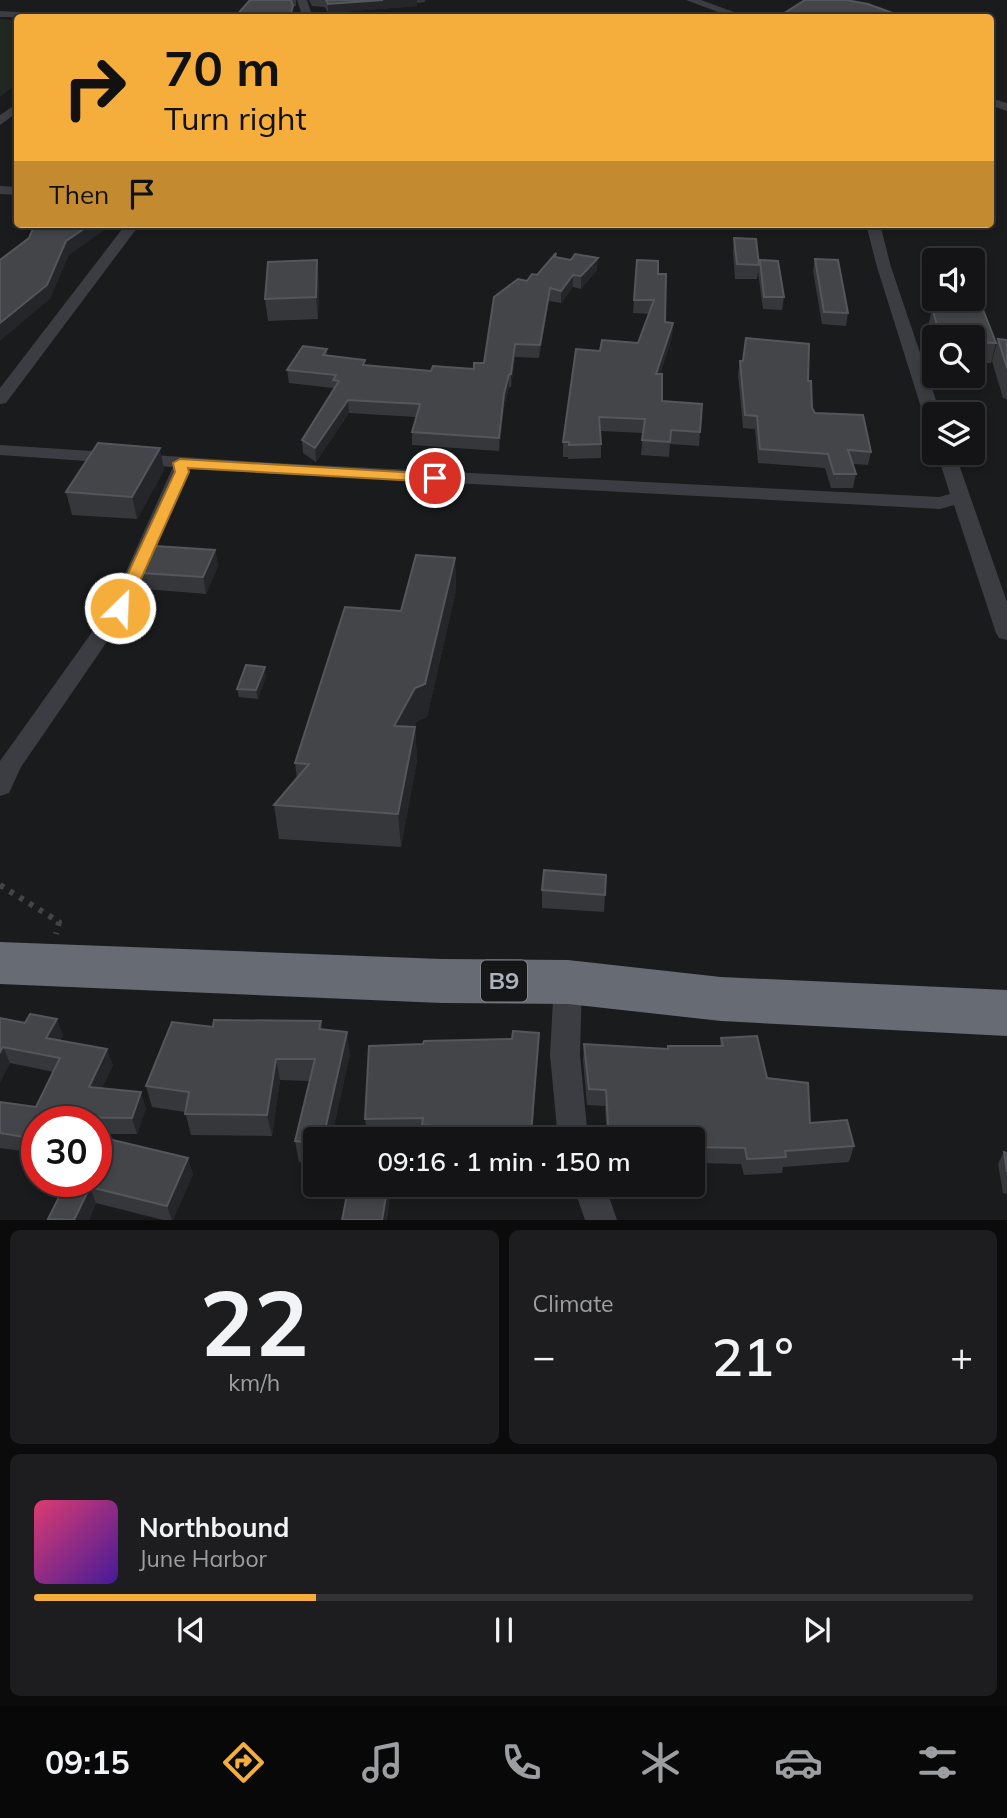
<!DOCTYPE html>
<html lang="en">
<head>
<meta charset="utf-8">
<style>
  body { margin:0; font-family:Mulish,sans-serif; background:#1d1d1f; color:#f1f3f6; height:100vh; display:flex; flex-direction:column; font-size:26px; white-space:nowrap }
  * { box-sizing:border-box; margin:0 }
  p { font-size:23px; color:#9d9ea1 }
  .icon { flex:none; width:38px; height:38px; fill:none; stroke:currentColor; stroke-width:2; stroke-linecap:round; stroke-linejoin:round }
  .map { position:relative; height:1220px; overflow:hidden }
  .panel { display:flex; flex-direction:column; gap:10px; padding:10px; background:#0b0b0c; flex:1 }
  .panel>* { flex:none }
  .top-card { position:absolute; left:14px; top:14px; width:980px; height:214px; border-radius:7px; box-shadow:0 4px 10px #0003,0 0 0 2px #333335; background:#f5ad3b; color:#111; overflow:hidden }
  .tools { position:absolute; left:922px; top:248px; display:grid; gap:14px }
  .tools a { display:grid; place-items:center; width:63px; height:63px; border-radius:7px; background:#141416; box-shadow:0 4px 10px #0003,0 0 0 2px #333335; font-size:35px }
  .speed { position:absolute; left:21px; top:1106px; display:flex; gap:14px; font-size:35px; font-weight:700; text-align:center }
  .speed>* { display:grid; place-content:center; width:91px; height:91px; border-radius:50%; background:#141416; box-shadow:0 4px 10px #0003,0 0 0 2px #333335; line-height:1 }
  .speed .limit { border:10px solid #d22; background:#fff; color:#111 }
  .pin { position:absolute; display:grid; place-items:center; width:60px; height:60px; color:#fff; margin:-30px; border:4px solid #fff; border-radius:50%; box-shadow:0 2px 7px #0007 }
  .me { position:absolute; width:77px; margin:-38px; rotate:24deg; stroke-linejoin:round; filter:drop-shadow(0 0 5px #0008) }
  .turn { display:flex; align-items:center; gap:24px; height:147px; padding:0 35px; font-size:32px }
  .turn .icon { width:91px; height:91px; stroke-width:2.5 }
  .turn b { display:block; font-size:49px; line-height:60px }
  .then { display:flex; align-items:center; height:66px; padding:0 35px; background:#0003; gap:14px; font-size:26px }
  .big { font-size:52px; font-weight:600; line-height:1.1 }
  .panel .tile { flex:1; display:flex; flex-direction:column; justify-content:center; gap:10px; min-width:0; padding:0 24px; border-radius:10px; background:#1d1d1f }
  .panel .dial { align-items:center; gap:0 }
  .dial b { font-size:91px; line-height:1 }
  .song { display:flex; align-items:center; gap:21px }
  .cover { width:84px; height:84px; border-radius:10px; background:linear-gradient(135deg,hsl(340 70% 55%),hsl(260 70% 35%)) }
  .played { height:7px; border-radius:4px; background:linear-gradient(90deg,#f5ad3b 30%,#333335 30%) }
  .keys { display:flex; justify-content:space-around; direction:ltr }
  .heat { display:flex; justify-content:space-between; align-items:center; font-size:38px; direction:ltr }
  .panel .tiles { flex:1; display:grid; gap:10px; grid-template-columns:1fr 1fr }
  .tile:last-child { grid-column:span 2 }
  .trip { position:absolute; left:303px; top:1127px; width:402px; height:70px; border-radius:7px; background:#141416; box-shadow:0 4px 10px #0003,0 0 0 2px #333335; font-weight:600; line-height:70px; text-align:center }
  .tabs { display:flex; height:112px; justify-content:space-around; align-items:center; background:#080809; color:#9d9ea1 }
  .tabs .icon { width:49px; height:49px }
  .tabs .on { color:#f5ad3b }
  .tabs b { font-size:32px; color:#f1f3f6 }
  .map>svg:first-child { display:block }
</style>
</head>
<body>
<div class="map">
<svg width="1007" height="1220" viewBox="0 0 1007 1220">
  <rect width="100%" height="100%" fill="#1a1b1d"/>
  <path fill="#202821" d="M0,19L17,20L18,83L0,97Z"/>
  <g fill="none" stroke-linecap="round" stroke-linejoin="round">
    <path stroke="#414449" stroke-width="6" stroke-dasharray="4.5 7" stroke-linecap="butt" d="M0,885L59,922L56,934"/>
    <path fill="#3b3d42" fill-rule="evenodd" d="M297,0H307L313,18H303Z
      M686,0H701L750,18H734Z
      M0,11L77,15L82,18L0,17Z
      M990,98L1007,103V111L990,105Z
      M18,103V112L0,125V115Z
      M0,186L18,187V195L0,194Z
      M126,224H140L6,403L0,404V388Z
      M866,224H880L891,267L941,415H934V425L925,420L877,267Z
      M0,445L275,463L939,497L950,494L937,453H955L1007,602V640L999,638L996,633L954,505L940,509L190,469L130,608L21,767L9,793L0,796V761L110,607L173,467L0,455Z
      M568,970L578,974L582,982L580,1055L588,1139H558L550,1055L554,982L558,974Z
      M573,1185H605L617,1220H585Z"/>
    <path fill="#676b73" fill-rule="evenodd" d="M0,942L441,959L568,960L721,977L1007,990V1036L721,1021L568,1004L441,1003L0,984Z"/>
  </g>
  <path fill="#36373b" d="M250,0H296V6H292L293,18H237Z
    M309,0H425V2L417,3V6L328,13L325,7L312,6Z
    M786,12L901,16V18H786Z
    M752,224H780L776,227L752,226Z
    M807,224H840V225Z
    M734,238L759,265L757,279H735L733,252Z
    M556,253V257L597,270L581,289L573,287L561,303L549,301L539,358L515,357L511,387H509L504,407L499,451L412,445V432L416,417L349,413L316,462L303,453L302,440L333,389V388L289,383L287,370L327,349V356L366,365L431,371L474,369L484,363L527,281L537,275Z
    M924,253L934,261V299H973L996,343L991,363H973V338H934V352L928,328L931,313L920,272Z
    M815,259L848,313L846,326L822,324L813,271Z
    M637,260L658,274L665,322L673,323L672,337L660,374L662,401L700,432L699,446L670,444L669,457L641,455L643,433L600,431L601,444V458L568,459V457H563V442L600,351L638,343L649,314L633,313Z
    M760,260L784,297L782,310L763,309L758,272Z
    M319,281L318,319L268,321L265,299Z
    M998,339L1007,340V399L1003,398L992,361Z
    M740,361L808,381L812,408L815,413L871,452L868,465L853,464L856,474L853,488H831L825,468L758,463L755,429L743,428L738,374Z
    M164,470L137,519L72,515L66,492Z
    M215,550L218,566L206,594L145,589L141,573Z
    M455,558L456,590L427,717L417,721L414,727H415L417,760L401,847L279,839L274,805L297,779L295,763L401,611Z
    M266,676L258,699L239,697L237,689Z
    M606,875L604,912L542,908V890Z
    M0,1018L63,1035L60,1041L113,1065L102,1088L146,1108L137,1134H96V1122H37V1153L0,1148V1102L36,1107L54,1072L10,1063L0,1082Z
    M321,1021L322,1030L350,1054L331,1139H315V1164L299,1162L295,1141L310,1081L280,1080L272,1136L191,1135L185,1112L152,1107L146,1086L213,1027Z
    M539,1033L532,1139H423L422,1134L367,1135L365,1119L423,1044L512,1039Z
    M721,1038L767,1078L810,1123L854,1146L849,1162L783,1167L782,1173L744,1175L741,1164L693,1163V1139H607L605,1106L587,1105L583,1060L584,1044L667,1049L668,1046H720Z
    M1004,1152L1007,1153V1194L1003,1193L998,1164Z
    M193,1174L173,1220H163L96,1203L89,1220L48,1219L67,1181Z"/>
  <path fill="#252629" d="M383,0H417V6L328,13V4Z
    M293,6V18H290Z
    M91,224H108L106,229L69,255L50,299L0,341V323L66,241Z
    M598,258L597,270L581,289V276Z
    M317,260L319,281L318,319L316,297Z
    M573,275V287L561,303V291Z
    M550,288L549,301L539,358L540,345Z
    M673,323L672,337L655,388L656,374Z
    M515,344V357L511,387V374Z
    M509,374V387L504,407L499,451V438L504,394Z
    M348,400L349,413L316,462L315,448Z
    M160,448L164,470L137,519L132,497Z
    M215,550L218,566L206,594L203,577Z
    M455,558L456,590L427,717L417,721L397,759L394,726L415,688Z
    M265,667L266,676L258,699L256,690Z
    M415,727L417,760L401,847L398,814Z
    M57,1019L63,1035L53,1054L46,1038Z
    M347,1032L350,1054L331,1139H323Z
    M539,1033V1049L531,1139Z
    M3,1047L10,1063L0,1082V1052Z
    M107,1049L113,1065L95,1103L89,1087Z
    M276,1059L280,1080L272,1136L267,1115Z
    M141,1092L146,1108L137,1134L132,1118Z
    M188,1158L193,1174L173,1220H172L167,1206Z
    M388,1185H393L387,1220H382Z
    M90,1187L96,1203L89,1220H74Z"/>
  <path fill="#434549" stroke="#53565b" stroke-width="2" d="M250,0H291L293,6L290,16H236Z
    M326,0H383L328,4Z
    M805,0H846L868,4L901,16L896,18H802L786,12Z
    M35,224H91L66,241L47,285L0,323V260L29,238Z
    M734,238L756,239L759,265L737,264Z
    M556,253L555,257L571,260L575,254L598,258L581,276L573,275L561,291L550,288L540,345L515,344L511,374H509L504,394L499,438L412,432L420,404L348,400L315,448L302,440L339,381L333,380L336,375L287,370L303,346L327,349L323,355L365,360L363,365L431,371L433,366L474,369V363H484L494,297L518,279L527,281L532,274L537,275Z
    M924,253L962,255L964,261H934V290Z
    M815,259L838,260L848,313L824,312Z
    M317,260L316,297L265,299L268,262Z
    M637,260L658,261V274H666L665,322L673,323L656,374H662V401L702,404L700,432L671,430L670,442L642,440L645,419L599,417L601,444L569,445V442H563L576,349L600,351L602,340L638,343L654,300H634Z
    M760,260L778,261L784,297H764Z
    M973,284L996,343L973,342V338H941L932,308H939L937,299H973Z
    M746,338L809,344L808,381H811L812,408L815,413L863,415L871,452L848,450L856,474H834L828,454L760,449L757,416L745,415L740,361H743Z
    M998,339L1007,340V368Z
    M98,443L160,448L132,497L66,492Z
    M155,546L215,550L203,577L141,573Z
    M416,555L455,558L425,684L415,688L394,726L415,727L398,814L274,805L309,764L295,763L345,607L401,611Z
    M246,665L265,667L256,690L237,689Z
    M544,870L606,875L605,895L542,890Z
    M30,1014L57,1019L46,1038L107,1049L89,1087L141,1092L132,1118L48,1117V1122H37V1139L0,1133V1102L36,1107L60,1058L3,1047L0,1052V1018L25,1023Z
    M214,1020L321,1021L319,1029L347,1032L323,1139H315V1143L295,1141L315,1059H276L267,1115L185,1114L189,1092L146,1086L172,1022L213,1027Z
    M513,1031L539,1033L531,1133L422,1125L423,1118L365,1119L369,1046L423,1044L424,1041L512,1039Z
    M757,1036L767,1078L808,1083L810,1123L847,1120L854,1146L785,1151L786,1157L747,1159L745,1148L693,1147V1139H609L606,1090L589,1089L584,1044L668,1049V1046H723L721,1038Z
    M96,1136L188,1158L167,1206L90,1187L74,1220L48,1219L67,1181H96Z
    M1004,1152L1007,1153V1172Z
    M349,1185H388L382,1220H342Z"/>
  <path fill="#f5ad3b" stroke="#9f7026" stroke-width="2" d="M180,459L435,474L442,478L435,482L188,468L189,472L128,608L120,613L114,611L112,608L175,472L173,463Z"/>
  <g text-anchor="middle" stroke-width="7" stroke-linejoin="round" paint-order="stroke">
    <rect fill="#151618" stroke="#7f848b" stroke-width="2" x="481" y="960.5" width="46" height="41" rx="5"/>
    <g font-size="24" font-weight="bold" fill="#adb3bc">
      <text x="504" y="989">B9</text>
    </g>
  </g>
</svg>
<div class="tools">
<a><svg class="icon" aria-label="sound" viewBox="0 0 24 24"><path d="M4 9h4l5-4v14l-5-4H4zM17 9q2 3 0 6"/></svg></a>
<a><svg class="icon" aria-label="search" viewBox="0 0 24 24"><circle cx="10" cy="10" r="6"/><path d="M15 15l6 6"/></svg></a>
<a><svg class="icon" aria-label="layers" viewBox="0 0 24 24"><path d="M12 4l9 5-9 5-9-5zM3 14l9 5 9-5"/></svg></a>
</div>
<div class="speed"><div class="limit">30</div></div>
<div class="pin" style="left:435px;top:478px;background:#d93025"><svg class="icon" aria-label="arrive" viewBox="0 0 24 24"><path d="M6 21V4h12l-3 4 3 4H6"/></svg></div>
<svg class="me" style="left:120px;top:608px" viewBox="-20 -20 40 40"><circle r="17" fill="#f5ad3b" stroke="#fff" stroke-width="3"/><path d="M0-11L8 9 0 5-8 9z" fill="#fff"/></svg>
<div class="trip">09:16 · 1 min · 150 m</div>
<div class="top-card">
<div class="turn"><svg class="icon" aria-label="right" viewBox="0 0 24 24"><path d="M7 20v-9h11M14 6l5 5-5 5"/></svg><div><b>70 m</b>Turn right</div></div>
<div class="then">Then<svg class="icon" aria-label="arrive" viewBox="0 0 24 24"><path d="M6 21V4h12l-3 4 3 4H6"/></svg></div>
</div>
</div>
<section class="panel">
<div class="tiles">
<div class="tile dial"><b>22</b><p>km/h</p></div>
<div class="tile"><p>Climate</p>
<div class="heat"><a>−</a><b class="big">21°</b><a>+</a></div>
</div>
<div class="tile">
<div class="song"><i class="cover"></i><div><b>Northbound</b><p>June Harbor</p></div></div>
<div class="played"></div>
<div class="keys"><svg class="icon" aria-label="previous" viewBox="0 0 24 24"><path d="M18 5L8 12l10 7zM5 5v14"/></svg><svg class="icon" aria-label="pause" viewBox="0 0 24 24"><path d="M8 5v14M16 5v14"/></svg><svg class="icon" aria-label="next" viewBox="0 0 24 24"><path d="M6 5l10 7-10 7zM19 5v14"/></svg></div>
</div>
</div>
</section>
<nav class="tabs">
<b>09:15</b>
<svg class="icon on" aria-label="directions" viewBox="0 0 24 24"><path d="M12 3l9 9-9 9-9-9zM9 14v-3h6M13 9l2 2-2 2"/></svg>
<svg class="icon" aria-label="music" viewBox="0 0 24 24"><path d="M9 18V5l10-2v13"/><circle cx="6" cy="18" r="3"/><circle cx="16" cy="16" r="3"/></svg>
<svg class="icon" aria-label="phone" viewBox="0 0 24 24"><path d="M5 4h4l2 5-3 2q2 4 5 5l2-3 5 2v4C11 20 4 13 5 4z"/></svg>
<svg class="icon" aria-label="climate" viewBox="0 0 24 24"><path d="M12 3v18M4 7l16 10M4 17L20 7"/></svg>
<svg class="icon" aria-label="car" viewBox="0 0 24 24"><path d="M5 17H2v-5l4-1 3-4h7l3 4 3 1v5h-3M9 17h6M6 11h13"/><circle cx="7" cy="17" r="2"/><circle cx="17" cy="17" r="2"/></svg>
<svg class="icon" aria-label="filters" viewBox="0 0 24 24"><path d="M4 7h16M4 17h16"/><circle cx="9" cy="7" r="2"/><circle cx="15" cy="17" r="2"/></svg>
</nav>
</body>
</html>
